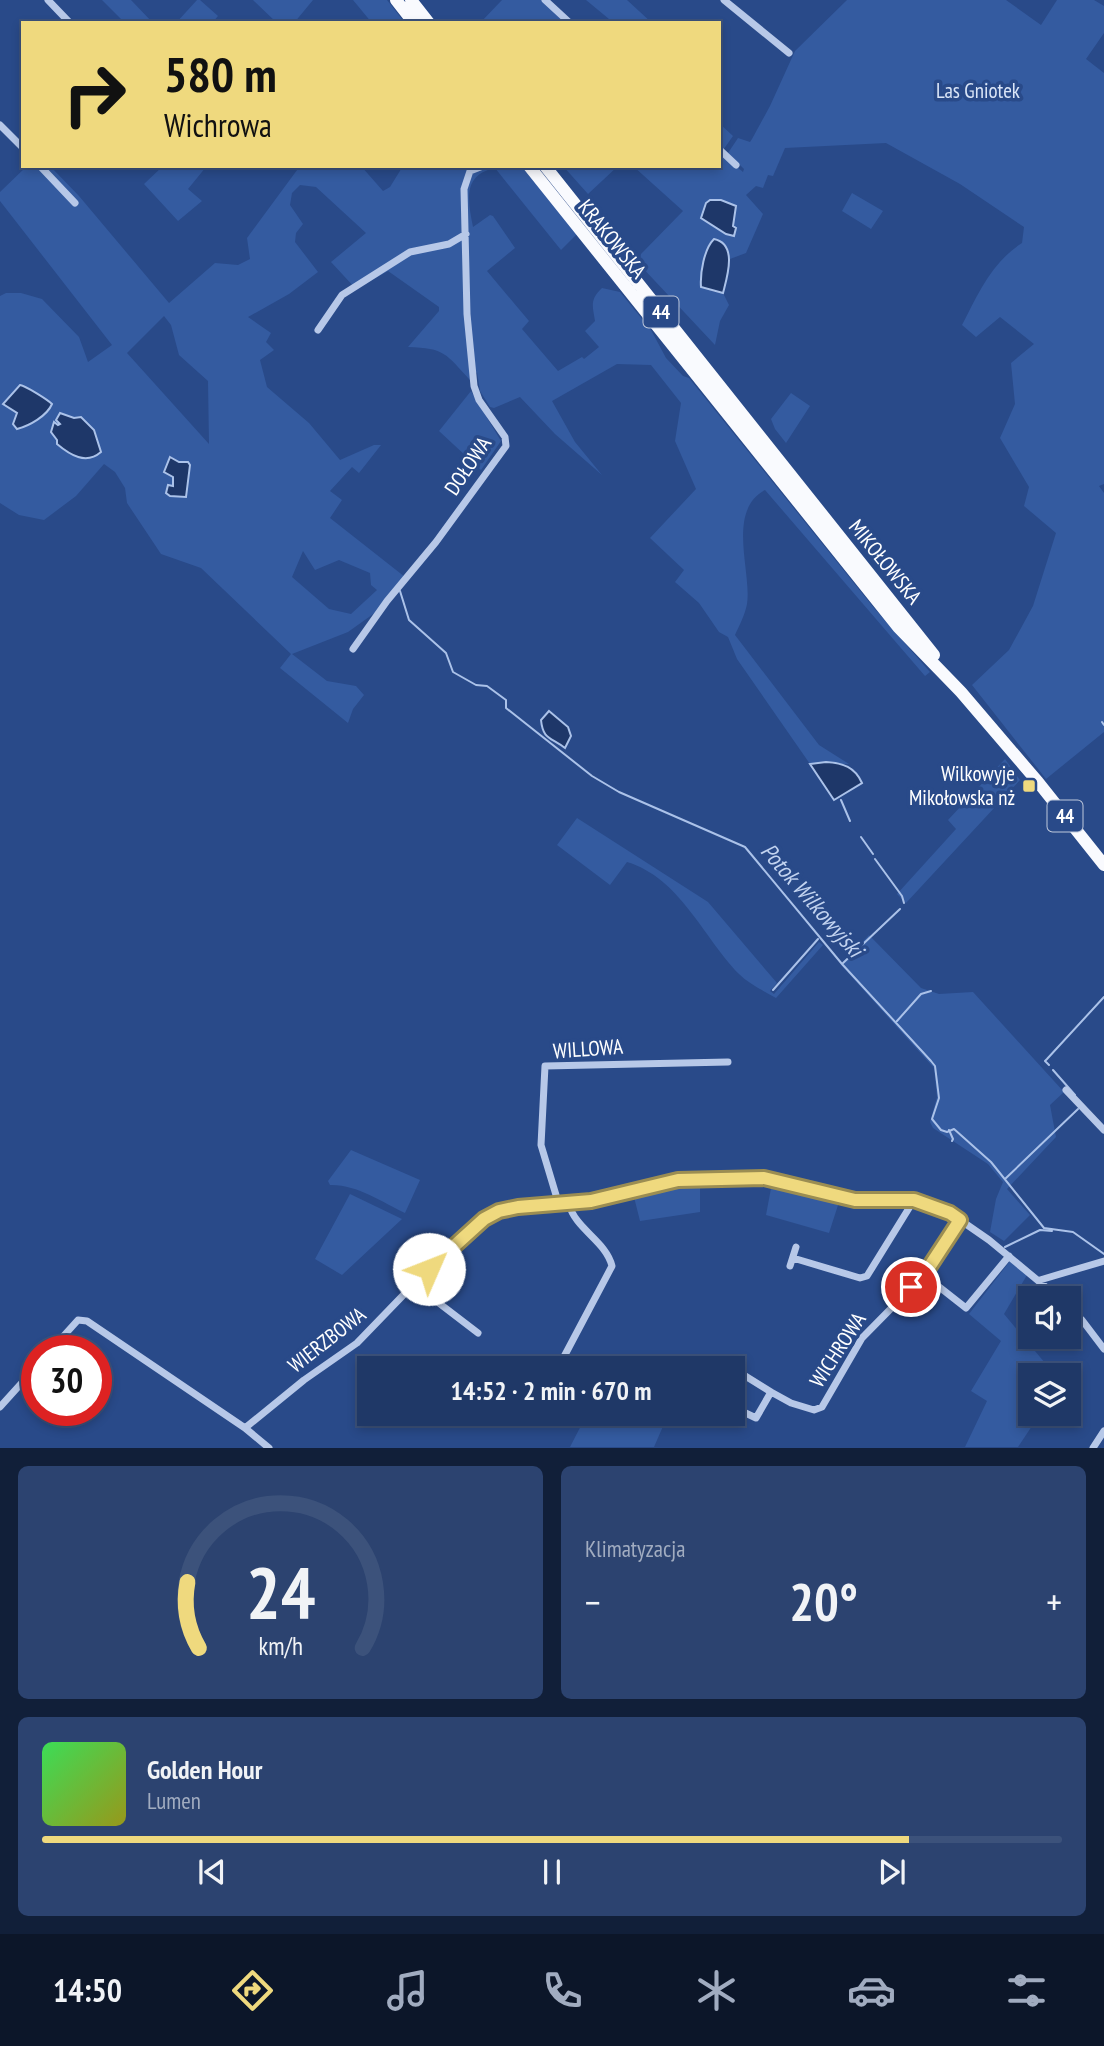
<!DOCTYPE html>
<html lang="pl">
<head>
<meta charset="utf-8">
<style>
  body { margin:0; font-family:"PT Sans Narrow",sans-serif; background:#2c4370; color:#f1f3f6; height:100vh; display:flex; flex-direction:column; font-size:26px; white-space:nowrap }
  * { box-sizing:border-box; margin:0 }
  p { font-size:23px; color:#a1acc0 }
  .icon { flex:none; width:38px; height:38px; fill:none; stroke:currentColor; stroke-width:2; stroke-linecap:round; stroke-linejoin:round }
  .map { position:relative; height:1448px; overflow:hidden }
  .drawer { display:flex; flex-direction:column; gap:18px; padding:18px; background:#111f39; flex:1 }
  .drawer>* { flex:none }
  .hud { position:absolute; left:21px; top:21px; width:700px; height:147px; border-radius:0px; box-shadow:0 4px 10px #0003,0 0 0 2px #3c527b; background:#efd97e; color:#111; overflow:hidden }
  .controls { position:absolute; left:1018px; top:1286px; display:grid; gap:14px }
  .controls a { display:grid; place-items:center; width:63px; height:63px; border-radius:0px; background:#1f3867; box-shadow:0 4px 10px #0003,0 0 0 2px #3c527b; font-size:35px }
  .speed { position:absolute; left:21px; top:1335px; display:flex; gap:14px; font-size:35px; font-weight:700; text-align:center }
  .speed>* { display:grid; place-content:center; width:91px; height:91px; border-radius:50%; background:#1f3867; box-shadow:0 4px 10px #0003,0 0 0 2px #3c527b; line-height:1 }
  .speed .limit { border:10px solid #d22; background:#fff; color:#111 }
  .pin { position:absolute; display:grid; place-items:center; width:60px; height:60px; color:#fff; margin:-30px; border:4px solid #fff; border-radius:50%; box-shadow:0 2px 7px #0007 }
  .me { position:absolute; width:77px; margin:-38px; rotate:46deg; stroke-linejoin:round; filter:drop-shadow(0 0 5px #0008) }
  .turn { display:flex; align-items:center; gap:24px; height:147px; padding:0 28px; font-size:32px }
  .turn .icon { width:91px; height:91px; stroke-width:2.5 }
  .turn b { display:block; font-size:49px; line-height:60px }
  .big { font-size:52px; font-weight:600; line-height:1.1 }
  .drawer .tile { flex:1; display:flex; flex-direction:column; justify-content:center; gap:10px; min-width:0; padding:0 24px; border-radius:10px; background:#2c4370 }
  .drawer .dial { align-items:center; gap:0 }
  .dial svg { height:182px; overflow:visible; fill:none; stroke:#3c527b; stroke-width:7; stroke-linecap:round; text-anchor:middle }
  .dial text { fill:#f1f3f6; stroke:none }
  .song { display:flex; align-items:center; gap:21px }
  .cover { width:84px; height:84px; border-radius:10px; background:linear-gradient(135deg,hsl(130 70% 55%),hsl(60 70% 35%)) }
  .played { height:7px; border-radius:4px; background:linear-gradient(90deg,#efd97e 85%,#3c527b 85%) }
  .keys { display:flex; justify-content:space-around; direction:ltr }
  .heat { display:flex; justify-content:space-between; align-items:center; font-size:38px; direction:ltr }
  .drawer .tiles { flex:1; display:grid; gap:18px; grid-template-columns:1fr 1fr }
  .tile:last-child { grid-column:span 2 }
  .trip { position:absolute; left:357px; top:1356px; width:388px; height:70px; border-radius:0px; background:#1f3867; box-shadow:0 4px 10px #0003,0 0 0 2px #3c527b; font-weight:600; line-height:70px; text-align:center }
  .dock { display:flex; height:112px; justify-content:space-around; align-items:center; background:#0c1629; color:#a1acc0 }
  .dock .icon { width:49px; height:49px }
  .dock .on { color:#efd97e }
  .dock b { font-size:32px; color:#f1f3f6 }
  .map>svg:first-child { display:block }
</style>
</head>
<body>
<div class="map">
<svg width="1104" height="1448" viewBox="0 0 1104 1448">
  <rect width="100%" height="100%" fill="#294a89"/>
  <path fill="#345ba0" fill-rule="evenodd" d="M102,0H131L153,23H125Z
    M197,0H200L218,16L212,23H176Z
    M253,0H313L294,23H277Z
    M353,0H387L405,23H372Z
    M502,0H541L566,23H480Z
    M586,0H627L652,23H606L609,19Z
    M847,0H1006L1041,25L1057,0H1094L1104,6V33L1086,59L1104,73V484L1099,486L1104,493V732L1046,779L972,685L1009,650L1033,606L1056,533L1024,506L1029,487L1000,438L1015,404L1011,363L1034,344L1000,317L976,337L962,325C978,294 992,262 1022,243L1024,227L960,184L886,143L785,148L773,176L768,175L763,188L756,186L746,195L763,214L746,253L730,259L727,248L711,291L723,293L729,305L720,321L715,345L639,264L641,254L683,211L633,166H719V123L733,136L721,153L743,172L744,169L728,153L738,138L750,142L752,139L770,106L795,51Z
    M27,166H50L79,196L169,303L215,263L238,265L250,259L247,238L300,166H361L383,191L390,187L403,166L429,170V166H522L578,233L561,250L495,168C462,175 468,201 473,227L490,215L493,216L515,248L487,271L529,321L522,329L558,371L582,357L584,359L599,347L585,331L595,321C593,307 589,300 602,288L620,292L651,330L666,358L683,376L689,378L874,608L930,672L925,676L765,490C726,511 752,572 747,604C745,615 739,626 735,635L819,745L849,764H810L737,659L728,637L719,632L699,603L675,582L684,570L650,538L696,489L675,441L681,403L651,365L617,364L552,401L575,442L602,475L555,434L520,397L494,408L490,407L480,391L477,372L470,380C446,354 445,348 408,347L439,311V307L388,271L356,289L331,262L366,233L316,187L300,185L292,193L290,205L303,224L296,233L295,242L318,272L289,294L248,317L271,333L266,342L274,350L260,360L267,387L309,423L340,460L374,445H381L359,473L352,467L330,491L342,500L330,518L405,577L386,597L390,602L348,632L292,654L327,681L356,686L364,695L353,709L348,723L280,668L291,654L201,568L161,554L127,503L125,488L115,472L104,464L76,496L44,520L19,515L0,503V296L6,293H21L42,299L79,337L88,362L112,345L0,201V192ZM164,316L171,325L179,355L208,381L209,444L127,353ZM303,551L315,570L339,560L370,573L371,585L377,590L351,614L329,609L292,577Z
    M163,166L206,167L188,189L202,201L178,221L144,184Z
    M563,166H618L588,194Z
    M852,193L883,211L871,229L842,211Z
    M471,391L501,441L481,470L439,431Z
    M791,393L810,406L786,443L775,429L771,419Z
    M1005,759L1020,780L906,903L897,894L956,829L948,820Z
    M577,818L708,902L777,983L770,991L774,994L819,942L823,945L776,998C764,991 749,984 739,974C703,937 680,878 627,862L610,885L557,845Z
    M869,935L921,988L939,994L973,992L1064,1092L1050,1105L1056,1137L1007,1189L1030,1215L1004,1241L990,1232L996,1199L1003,1182L988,1164L933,1128L930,1122L937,1097L934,1068L841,965Z
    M351,1150L420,1180L405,1213C382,1202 356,1184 330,1185L328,1181Z
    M700,1182V1212L640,1221L634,1197L678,1185Z
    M772,1183L840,1199L829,1233L766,1215Z
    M350,1194L402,1219L342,1275L315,1259Z
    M1010,1261L1027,1275L1004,1314L1055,1375L1031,1376V1414H1040L1018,1447H965L987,1401L971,1391L1001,1341L969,1314Z
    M587,1414H638L664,1424L654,1447H570Z"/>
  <path fill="#1e3769" stroke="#abc2e9" stroke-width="2" d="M710,200H721L736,206L733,226L736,228L734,236L726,234L701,218L706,203Z
    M714,239C738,244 727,277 723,293L701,287C700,273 704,249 714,239Z
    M20,385C26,386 48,400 52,404C47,416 29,426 17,429L13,424L17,413L3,404Z
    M60,413L74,418L81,417L94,430L101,452C86,465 70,455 57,444V440L51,432L54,422L58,425L60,424L56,420Z
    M170,457L179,462H188L190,465L186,497L170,496L166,493L168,485L173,486V477L164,472Z
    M549,711L568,727L571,736L565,748C551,737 543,740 541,720Z
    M826,762C843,763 855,767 862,783L834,800L810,764Z"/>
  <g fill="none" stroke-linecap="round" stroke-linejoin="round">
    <path stroke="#abc2e9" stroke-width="2" d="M400,591L409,620L446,653L453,672L476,685L487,686L506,700V708L592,776L619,792L745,847L842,964L931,1061L935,1066L939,1098L932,1119L941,1130L947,1132L954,1129L991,1162L1044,1228L1073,1232L1104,1254
      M1102,722L1104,725
      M841,800L850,821
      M861,837L873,854
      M875,859L902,896L904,903
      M842,964L900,909
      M773,990L818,939
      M897,1021L921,994L931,991
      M1049,1065L1045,1061L1047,1059L1104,997
      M1053,1070L1075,1095
      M949,1130L953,1139L952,1141
      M1005,1179L1078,1109
      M1005,1247L1040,1230L1052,1231"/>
    <path stroke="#b7c8e8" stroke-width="7" d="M48,0L70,23
      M545,0L570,23
      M724,0L789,53
      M0,125L23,148
      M719,149L736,165
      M40,166L75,203
      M318,330L342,295L410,252L449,244L466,234
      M353,649L387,601L436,542L506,446L505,437L479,400L474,386L467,314L464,189L470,171L483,166
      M1066,1090L1104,1130
      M559,1205L541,1145L545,1066L728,1062
      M793,1258L860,1278L867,1276L914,1200
      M790,1266L796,1247
      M924,1275L966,1308L1009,1256
      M1040,1280L1104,1261
      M414,1284L478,1333
      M1069,1308L1082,1320L1104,1349
      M50,1351L78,1320L87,1321L245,1428L269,1448
      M718,1359L771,1392
      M558,1368L612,1266C606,1241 575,1229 569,1204
      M0,1407L37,1366
      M733,1407L756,1418L771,1392L791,1403L814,1410L822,1407L862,1338L924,1275L960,1220
      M245,1428L304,1380L357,1343L414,1284L484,1219L499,1211L518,1207L591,1201L678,1180L764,1178L855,1200H914L931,1205L950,1213L989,1240L1059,1298
      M1093,1448L1104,1431"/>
    <path stroke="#f9fafe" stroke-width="12" d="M396,0L414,23
      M411,0L429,23
      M529,166L898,627L961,692L1038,782L1104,865
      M545,166L934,655"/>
  </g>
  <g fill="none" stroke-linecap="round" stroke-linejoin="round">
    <defs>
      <path id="route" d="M429,1269L484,1219L499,1211L518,1207L591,1201L678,1180L764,1178L855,1200H914L950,1213L960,1220L924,1275L911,1287"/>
    </defs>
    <use href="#route" stroke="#9b8d52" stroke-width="18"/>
    <use href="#route" stroke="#efd97e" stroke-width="12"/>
  </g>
  <rect fill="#efd97e" stroke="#294a89" stroke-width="2.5" x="1022" y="779" width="14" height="14" rx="3.5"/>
  <g text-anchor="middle" stroke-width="7" stroke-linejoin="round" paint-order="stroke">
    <g fill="#294a89" stroke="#bfc9dc" stroke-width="2">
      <rect x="643.5" y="296.5" width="35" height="31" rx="5"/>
      <rect x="1047.5" y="800.5" width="35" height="31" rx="5"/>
    </g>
    <g font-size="19" font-weight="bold" fill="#fff">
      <text x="661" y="319">44</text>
      <text x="1065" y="823">44</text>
    </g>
    <g font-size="21" fill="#dae5f7" stroke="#294a89">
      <text x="978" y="98">Las Gniotek</text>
    </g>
    <g font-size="21" fill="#fff" stroke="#294a89">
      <text transform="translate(612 239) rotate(51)" y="7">KRAKOWSKA</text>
      <text transform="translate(468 466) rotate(-56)" y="7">DOŁOWA</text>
      <text transform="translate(885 562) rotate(51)" y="7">MIKOŁOWSKA</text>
      <text transform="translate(588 1049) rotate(-4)" y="7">WILLOWA</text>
      <text transform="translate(327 1340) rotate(-38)" y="7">WIERZBOWA</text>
      <text transform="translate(838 1350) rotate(-57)" y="7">WICHROWA</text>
    </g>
    <g font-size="21" fill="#fff" stroke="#294a89" text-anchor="end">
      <text x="1015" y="781">Wilkowyje<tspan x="1015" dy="24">Mikołowska nż</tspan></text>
    </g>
    <g font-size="23" font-style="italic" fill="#c2d3f0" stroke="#294a89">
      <text transform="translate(812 900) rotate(49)" y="8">Potok Wilkowyjski</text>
    </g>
  </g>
</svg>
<div class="controls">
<a><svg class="icon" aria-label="sound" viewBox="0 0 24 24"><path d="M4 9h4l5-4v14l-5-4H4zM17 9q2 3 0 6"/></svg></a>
<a><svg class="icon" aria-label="layers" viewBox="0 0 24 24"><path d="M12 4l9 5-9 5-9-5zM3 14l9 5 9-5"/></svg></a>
</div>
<div class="speed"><div class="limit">30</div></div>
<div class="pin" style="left:911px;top:1287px;background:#d93025"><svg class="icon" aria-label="arrive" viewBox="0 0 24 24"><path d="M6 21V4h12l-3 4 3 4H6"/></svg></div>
<svg class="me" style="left:429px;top:1269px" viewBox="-20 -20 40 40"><circle r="19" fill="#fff"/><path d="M0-13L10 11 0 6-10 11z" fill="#efd97e"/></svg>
<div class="trip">14:52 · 2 min · 670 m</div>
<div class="hud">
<div class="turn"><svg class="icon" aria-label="right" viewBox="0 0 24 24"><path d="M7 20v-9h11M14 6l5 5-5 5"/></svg><div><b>580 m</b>Wichrowa</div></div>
</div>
</div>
<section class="drawer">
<div class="tiles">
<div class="tile dial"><svg viewBox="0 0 100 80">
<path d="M14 69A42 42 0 1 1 86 69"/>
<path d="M14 69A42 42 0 0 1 9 40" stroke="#efd97e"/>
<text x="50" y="56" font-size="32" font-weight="700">24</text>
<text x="50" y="72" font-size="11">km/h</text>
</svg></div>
<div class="tile"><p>Klimatyzacja</p>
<div class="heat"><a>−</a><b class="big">20°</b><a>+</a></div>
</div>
<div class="tile">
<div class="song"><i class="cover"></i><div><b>Golden Hour</b><p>Lumen</p></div></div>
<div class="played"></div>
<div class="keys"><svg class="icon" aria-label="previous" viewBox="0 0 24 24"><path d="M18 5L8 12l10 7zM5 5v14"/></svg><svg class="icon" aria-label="pause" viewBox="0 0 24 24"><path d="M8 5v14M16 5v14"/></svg><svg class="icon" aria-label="next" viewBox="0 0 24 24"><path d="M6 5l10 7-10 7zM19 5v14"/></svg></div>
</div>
</div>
</section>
<nav class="dock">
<b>14:50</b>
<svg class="icon on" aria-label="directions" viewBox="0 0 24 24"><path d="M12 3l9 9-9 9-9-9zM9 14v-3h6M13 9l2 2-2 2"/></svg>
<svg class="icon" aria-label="music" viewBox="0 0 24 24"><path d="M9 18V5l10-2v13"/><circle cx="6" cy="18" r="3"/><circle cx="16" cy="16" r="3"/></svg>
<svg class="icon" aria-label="phone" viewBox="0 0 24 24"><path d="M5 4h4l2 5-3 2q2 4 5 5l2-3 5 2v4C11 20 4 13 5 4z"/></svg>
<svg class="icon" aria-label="climate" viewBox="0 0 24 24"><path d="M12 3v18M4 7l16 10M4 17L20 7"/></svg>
<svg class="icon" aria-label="car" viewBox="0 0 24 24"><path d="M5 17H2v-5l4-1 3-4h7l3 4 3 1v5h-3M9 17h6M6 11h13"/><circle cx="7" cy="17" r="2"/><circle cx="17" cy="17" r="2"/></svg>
<svg class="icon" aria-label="filters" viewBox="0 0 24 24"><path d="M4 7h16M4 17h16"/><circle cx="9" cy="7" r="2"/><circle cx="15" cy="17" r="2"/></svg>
</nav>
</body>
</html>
